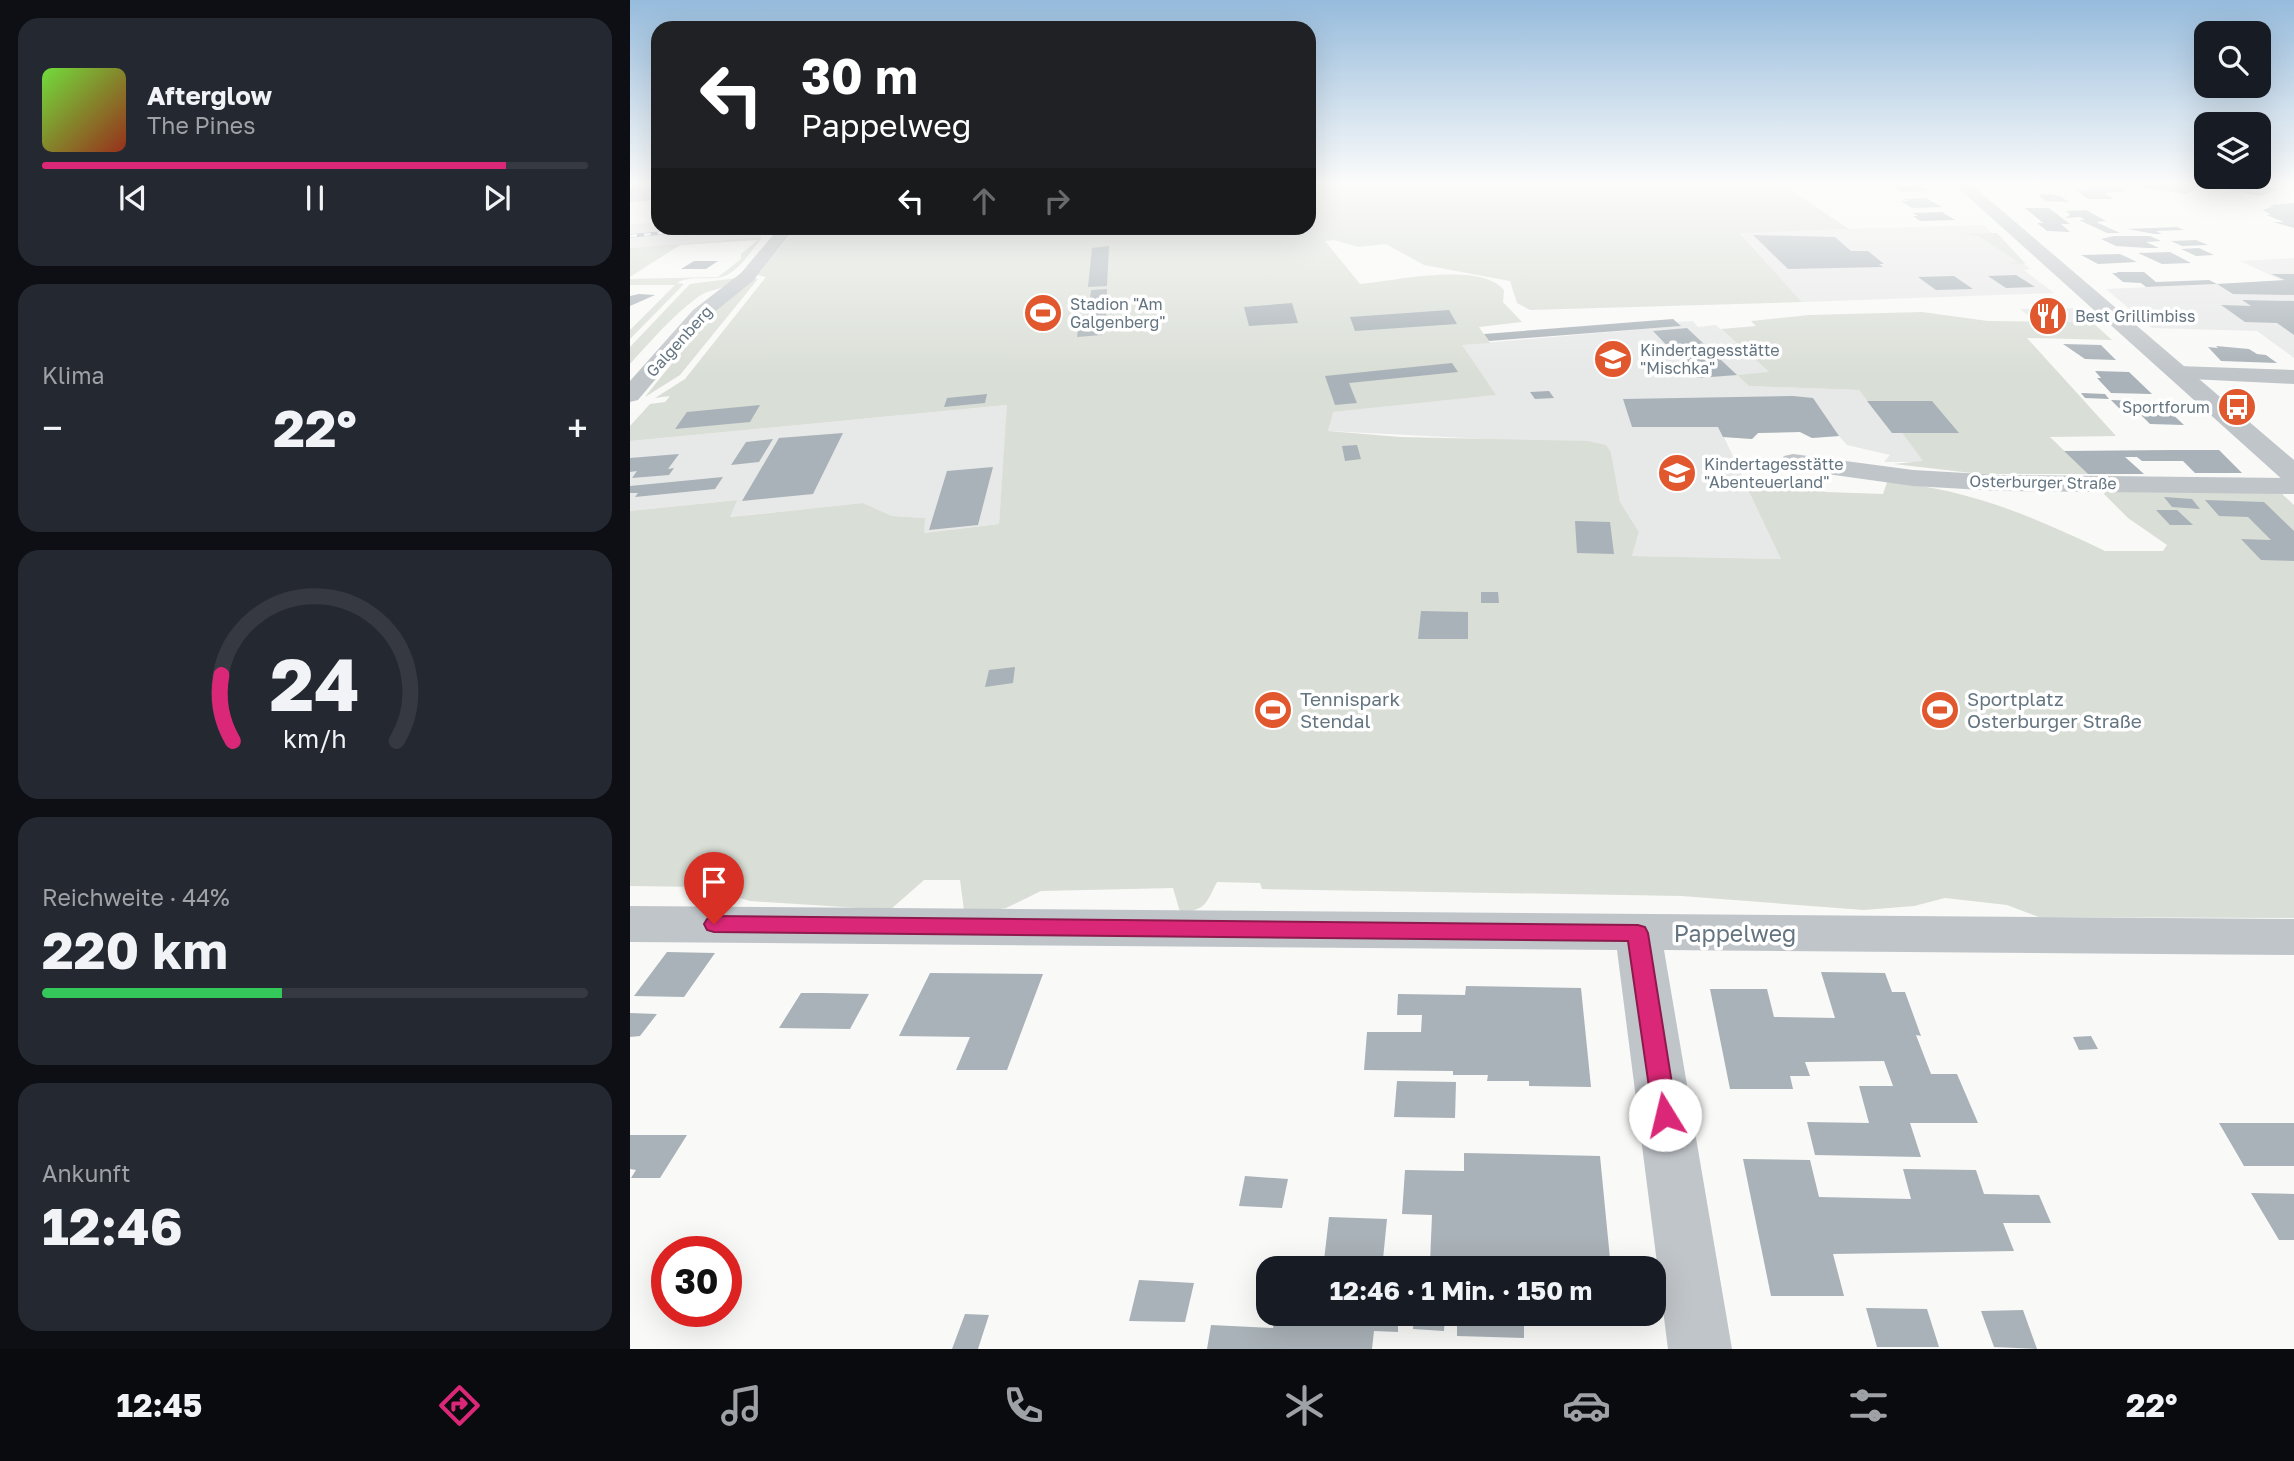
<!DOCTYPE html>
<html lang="de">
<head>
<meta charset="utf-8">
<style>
  body { margin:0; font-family:"Golos Text",sans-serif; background:#242831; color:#f1f3f6; height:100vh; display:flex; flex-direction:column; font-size:26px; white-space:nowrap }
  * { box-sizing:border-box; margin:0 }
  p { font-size:23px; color:#9ea1a6 }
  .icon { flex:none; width:38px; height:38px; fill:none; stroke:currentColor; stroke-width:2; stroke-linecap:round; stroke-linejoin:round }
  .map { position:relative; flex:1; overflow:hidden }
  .side { display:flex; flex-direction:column; gap:18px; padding:18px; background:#0d0f14; width:630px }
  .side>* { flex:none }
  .top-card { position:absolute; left:21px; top:21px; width:665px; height:214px; border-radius:21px; box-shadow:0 7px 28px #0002; background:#202124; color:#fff; overflow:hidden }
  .fabs { position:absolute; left:1564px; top:21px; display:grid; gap:14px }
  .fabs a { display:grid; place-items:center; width:77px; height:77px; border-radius:14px; background:#171b24; box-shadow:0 7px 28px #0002; font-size:35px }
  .speed { position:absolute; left:21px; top:1236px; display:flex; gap:14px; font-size:35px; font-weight:700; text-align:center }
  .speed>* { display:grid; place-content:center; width:91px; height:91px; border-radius:50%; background:#171b24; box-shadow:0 7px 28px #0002; line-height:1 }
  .speed .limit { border:10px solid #d22; background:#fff; color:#111 }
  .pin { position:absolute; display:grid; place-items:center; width:60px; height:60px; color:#fff; margin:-72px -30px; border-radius:50% 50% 50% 0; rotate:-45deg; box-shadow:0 0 7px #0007 }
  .pin .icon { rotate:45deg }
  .me { position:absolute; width:77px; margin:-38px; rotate:351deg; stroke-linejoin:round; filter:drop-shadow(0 0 5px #0008) }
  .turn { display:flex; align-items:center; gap:24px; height:147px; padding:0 35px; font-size:32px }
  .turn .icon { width:91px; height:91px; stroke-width:2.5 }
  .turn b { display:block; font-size:49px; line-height:60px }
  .lanes { display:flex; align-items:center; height:66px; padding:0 35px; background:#0003; justify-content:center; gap:35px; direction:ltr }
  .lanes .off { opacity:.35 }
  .big { font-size:52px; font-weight:700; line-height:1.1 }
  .side .card { flex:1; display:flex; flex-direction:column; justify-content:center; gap:10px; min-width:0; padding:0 24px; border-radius:21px; background:#242831 }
  .side .dial { align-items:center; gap:0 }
  .dial svg { height:182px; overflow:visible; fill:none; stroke:#363941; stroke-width:7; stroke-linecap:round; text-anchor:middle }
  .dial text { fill:#f1f3f6; stroke:none }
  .song { display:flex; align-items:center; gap:21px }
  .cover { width:84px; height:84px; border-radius:10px; background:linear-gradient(135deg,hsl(100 70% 55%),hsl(10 70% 35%)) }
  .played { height:7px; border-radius:4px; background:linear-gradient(90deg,#db2777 85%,#363941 85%) }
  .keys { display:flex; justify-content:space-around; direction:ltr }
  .heat { display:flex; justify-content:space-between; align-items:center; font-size:38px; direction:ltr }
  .charge { height:10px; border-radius:5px; background:linear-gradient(90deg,#34c759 44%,#363941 0) }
  .trip { position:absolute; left:626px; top:1256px; width:410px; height:70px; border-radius:21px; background:#171b24; box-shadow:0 7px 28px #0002; font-weight:700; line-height:70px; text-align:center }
  .tabs { display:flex; height:112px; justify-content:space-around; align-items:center; background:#090b0e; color:#9ea1a6 }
  .tabs .icon { width:49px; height:49px }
  .tabs .on { color:#db2777 }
  .tabs b { font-size:32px; color:#f1f3f6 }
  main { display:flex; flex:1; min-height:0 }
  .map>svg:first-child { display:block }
</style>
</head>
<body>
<main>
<section class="side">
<div class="card">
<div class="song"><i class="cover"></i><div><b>Afterglow</b><p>The Pines</p></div></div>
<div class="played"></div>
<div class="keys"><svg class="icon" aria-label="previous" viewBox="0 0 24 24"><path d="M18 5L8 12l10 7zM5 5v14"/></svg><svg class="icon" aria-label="pause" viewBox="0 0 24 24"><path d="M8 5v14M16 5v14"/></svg><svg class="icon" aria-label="next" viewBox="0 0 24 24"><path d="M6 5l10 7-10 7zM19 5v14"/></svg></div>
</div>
<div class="card"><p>Klima</p>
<div class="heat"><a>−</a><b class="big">22°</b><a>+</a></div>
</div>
<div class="card dial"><svg viewBox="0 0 100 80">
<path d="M14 69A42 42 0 1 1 86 69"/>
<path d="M14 69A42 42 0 0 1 9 40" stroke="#db2777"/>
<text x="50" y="56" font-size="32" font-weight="700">24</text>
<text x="50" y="72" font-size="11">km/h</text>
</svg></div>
<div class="card"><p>Reichweite · 44%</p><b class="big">220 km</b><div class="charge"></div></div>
<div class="card"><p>Ankunft</p><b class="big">12:46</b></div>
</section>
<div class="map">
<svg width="1664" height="1349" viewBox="0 0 1664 1349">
  <rect width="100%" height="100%" fill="#f9f9f7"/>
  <path fill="#e7e8e8" d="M28,222V228H136L130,237L0,248V225Z
    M1353,225L1400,269L1394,270L1424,293L1172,302L1110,232Z
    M1664,258V358L1627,331L1522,328L1476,289L1653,281L1610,261Z
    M1448,308L1462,322L1405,321L1390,309Z
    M1063,321L1068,327L1086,325L1140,373L1107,375L1119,386L1229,390L1261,432L1272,433L1294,462H1254L1260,455L1217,445L1209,436L1182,438L1170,432L1128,433L1122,439L1094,437L1151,559L1002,556L1009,532L990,502L981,452L976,445L698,431L702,412L865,395L831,345L1050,326L1047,322Z
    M378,405L369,524L293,533L294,518L262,516L233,503L99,517L106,500L0,511V441Z"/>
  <path fill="#d9ded6" d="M679,185H1153L1219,229L1110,233L1172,302L900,310L887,303L880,281L794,265L756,244L728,247L704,240L695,241L730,284C765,281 850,261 874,290L873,302L892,322L849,327L860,343L832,345L866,395L703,412L698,431L770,437L957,441L976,445L981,452L990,502L1009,532L1002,556L1151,559L1115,483L1179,482L1195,492L1253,494L1257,482C1336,488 1405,517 1475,551H1533L1537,545L1498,518L1474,494L1476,490L1651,493L1664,505V918L1409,917L1377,905L1315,898L1284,906L1234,910L1052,896L632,889L630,883L587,882C576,903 576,911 550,912L543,888L411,891L376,908L358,911L334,910L330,880H294L260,910L120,901L73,887L0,886V511L107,500L100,517L233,503L262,516L295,518L294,533L369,524L377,405L0,441V426L20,404L35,402L40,396L25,398L55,379L136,277L128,275L166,228H679Z
    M1367,233L1395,263L1394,264L1378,263L1388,262L1349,236L1335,234Z
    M130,237L131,239C120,252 112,267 97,275C82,282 61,274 47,283L54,284L0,339V330L45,285H0V279L88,277L111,259V254L128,240L50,245L0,277V248Z
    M107,278C91,292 80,288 68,297C42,316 21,341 0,364V347L60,284Z
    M124,278L128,279L50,375L15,397L83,312Z
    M1292,312L1358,321L1462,322L1482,340L1397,338L1486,436L1420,437L1458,474H1350L1264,464L1293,461L1272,433H1262L1229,390L1119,386L1107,375L1139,372L1091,329L1126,326L1121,321L1179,315Z"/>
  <path fill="#a9b2b8" d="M1289,185L1299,191L1272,192L1262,186Z
    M1516,185H1574L1556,194L1511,187Z
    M1581,185H1623L1649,189L1629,196Z
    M12,187L27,188L25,192L0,194V188Z
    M1488,187L1498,191L1473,193L1484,199H1458L1444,189Z
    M1419,194L1430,196L1439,202L1416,201L1408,195Z
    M1296,198L1312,207L1282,208L1271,201H1278L1274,199Z
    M1664,203V228L1643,222H1654L1636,215H1641L1633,210L1644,206L1639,205Z
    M1395,208H1419L1440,224H1431L1440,232L1417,231L1407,223H1413Z
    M1456,210L1476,221L1466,222L1490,233H1477L1449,220H1455L1450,217L1435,218L1440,215L1436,211Z
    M1312,212L1325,220L1290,221L1283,216H1288L1283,213Z
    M1547,227L1554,230L1526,231L1532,234H1525L1497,229Z
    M1123,235L1205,237L1221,251H1238L1254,264H1249L1253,267L1158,269Z
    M1484,236H1520L1531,241L1516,242L1529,248H1517L1486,246L1471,239Z
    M1566,240L1578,245L1552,246L1541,241Z
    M479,246L477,286L458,287L462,248Z
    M1569,248L1584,255L1566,256L1551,249Z
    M1540,252L1561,263L1532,264L1508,253Z
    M1490,254L1507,262L1468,264L1451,255Z
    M64,261H88L76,269H51Z
    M1486,272H1514L1526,282L1579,280L1587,284L1655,280L1641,274H1664V295L1603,294L1587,284L1516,287L1511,283L1493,282L1482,273H1488Z
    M1386,275L1405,287L1376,288L1358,276Z
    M1324,276L1343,289L1306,290L1288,277Z
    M477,289L476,316L458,317L461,290Z
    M9,294L25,295L0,306V296Z
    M1612,300L1664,301V335L1647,323L1615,322L1591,305L1621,306Z
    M662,303L668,323L619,326L614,307Z
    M819,310L827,324L725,331L720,317Z
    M1426,312L1436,319L1410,320L1400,313Z
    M1043,319L1051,326L859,341L854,334Z
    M1057,328L1107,375L1068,378L1023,331Z
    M472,329V335L447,337L448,330Z
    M1433,344L1471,345L1486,360L1455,359Z
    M1586,346L1619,349L1627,354L1636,355L1647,363L1591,361L1578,347L1588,348Z
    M822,363L828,372L719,383L727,403L705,405L695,376Z
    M1465,371L1499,372L1522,394L1481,393L1467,378H1471Z
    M919,391L924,398L905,399L900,392Z
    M1451,393L1475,394L1479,399L1455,398Z
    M357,394L355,403L314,407L317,398Z
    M1163,396L1183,398L1209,436L1182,438L1170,432L1128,433L1122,439L1093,437L1088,427H1002L993,399Z
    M1481,400L1509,401L1519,410L1539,411L1554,425L1520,424L1506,410L1490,409Z
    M1237,401H1302L1329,433H1262Z
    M130,405L120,422L45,429L57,412Z
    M213,433L183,494L112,501L149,438Z
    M143,439L129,462L101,465L116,442Z
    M727,445L731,459L715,461L712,446Z
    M1543,450H1589L1612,473H1565L1553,461H1512L1507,457H1495L1514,474H1458L1434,451Z
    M49,454L38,469L44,468L39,475L2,478L7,471L0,472V458Z
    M363,467L348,525L299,530L317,471Z
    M93,477L85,489L5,497L8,493H0V486Z
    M1534,497L1562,499L1570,509L1542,507Z
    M1575,500L1634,502L1664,531V561L1631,560L1611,539L1641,540L1618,517L1589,516Z
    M1526,510H1547L1563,525H1540Z
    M945,521L980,522L984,554L947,553Z
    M851,592H868L869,603H851Z
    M791,611L838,612V639H788Z
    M385,667L383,683L355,687L359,670Z
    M37,952L85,953L54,997L4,996Z
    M1191,972L1255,973L1262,992H1275L1291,1036L1286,1035L1301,1074H1327L1348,1123H1280L1291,1157L1185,1155L1177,1122L1239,1123L1229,1086H1263L1254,1061L1175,1062L1180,1076H1160L1163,1089H1100L1080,989H1137L1144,1017L1205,1018Z
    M300,973L413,974L377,1070H326L340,1037L269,1036Z
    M836,986L951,988L961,1087L899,1086V1081H857L858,1075H823V1071L734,1070L737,1032H791L792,1015H767L768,994L835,995Z
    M171,993H193L239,994L220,1029L149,1028Z
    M0,1013L27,1014L10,1036L0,1037Z
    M1461,1036L1468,1049L1449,1050L1443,1037Z
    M767,1081L826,1082L825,1118L764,1117Z
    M1589,1123H1664V1166H1614Z
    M0,1135H57L30,1178H1L6,1170L0,1169Z
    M834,1153L970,1156L981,1269H908V1264L800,1263L802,1215L772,1214L775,1170L834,1171Z
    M1113,1159L1180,1160L1189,1197L1281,1199L1273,1169L1346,1170L1354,1194L1409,1195L1421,1223H1373L1384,1251L1203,1254L1214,1296H1141Z
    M615,1176L658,1179L652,1208L609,1206Z
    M1621,1193L1664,1194V1240H1649Z
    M699,1217L757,1219L752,1269H693Z
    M509,1280L564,1283L555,1322L499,1321Z
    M1236,1308L1297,1309L1309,1347H1247Z
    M1393,1310L1407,1349L1364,1347L1351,1311Z
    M335,1314L359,1315L348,1349H322Z
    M646,1314H768V1332L744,1331L742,1349H577L581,1325L643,1328Z
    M784,1314H815L814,1331L783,1329Z
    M827,1314H894V1338L827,1336Z"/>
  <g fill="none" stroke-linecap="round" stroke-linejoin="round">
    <path fill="#c0c5c9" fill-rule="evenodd" d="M28,192V200L0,202V194Z
      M149,228H165L123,281L77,318L8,400L0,402V381L63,310L111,273Z
      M1548,366L1664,370V384L1540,378L1537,373Z
      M1163,454L1283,470L1370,475L1664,478V494L1370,491L1283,486L1154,468L1150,462L1154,456Z
      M0,906L1664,919V955L1034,950L1102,1349H1038L987,950L0,942Z"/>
    <path fill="#c0c5c9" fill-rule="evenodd" d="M1325,185H1342L1664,460V484L1654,481Z"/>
    <defs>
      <path id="rail" d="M0,236L82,228"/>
    </defs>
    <use href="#rail" stroke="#a1a9ae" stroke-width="3.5"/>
    <use href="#rail" stroke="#fff" stroke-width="2.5" stroke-dasharray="7" stroke-linecap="butt"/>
  </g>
  <linearGradient id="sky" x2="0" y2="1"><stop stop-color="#96bbdc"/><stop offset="0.49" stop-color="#fcfcfb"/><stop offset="1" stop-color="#fcfcfb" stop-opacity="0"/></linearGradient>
  <rect width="1664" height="374" fill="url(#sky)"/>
  <path fill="#db2777" stroke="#8e194d" stroke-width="2" d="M84,916L1008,925L1015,927L1018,933L1047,1115L1044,1123L1035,1126L1027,1123L1023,1115L998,941L84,932L77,930L74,924L77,919Z"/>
  <defs>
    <symbol id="stadium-disc" viewBox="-11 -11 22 22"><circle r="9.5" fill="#e2582e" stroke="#fff"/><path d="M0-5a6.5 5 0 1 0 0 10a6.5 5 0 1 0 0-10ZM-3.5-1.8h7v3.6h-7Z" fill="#fff"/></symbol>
    <symbol id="restaurant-disc" viewBox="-11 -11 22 22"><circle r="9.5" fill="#e2582e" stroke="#fff"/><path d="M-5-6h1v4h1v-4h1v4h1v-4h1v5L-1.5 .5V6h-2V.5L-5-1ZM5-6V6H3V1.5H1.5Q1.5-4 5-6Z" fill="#fff"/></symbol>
    <symbol id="school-disc" viewBox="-11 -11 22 22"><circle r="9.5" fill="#e2582e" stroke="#fff"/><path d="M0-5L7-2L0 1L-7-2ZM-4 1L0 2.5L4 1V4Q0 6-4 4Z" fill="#fff"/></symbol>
    <symbol id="bus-disc" viewBox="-11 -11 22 22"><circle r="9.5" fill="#e2582e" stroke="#fff"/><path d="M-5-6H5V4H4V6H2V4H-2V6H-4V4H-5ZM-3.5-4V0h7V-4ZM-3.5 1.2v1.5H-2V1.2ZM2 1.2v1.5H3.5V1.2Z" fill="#fff"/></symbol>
  </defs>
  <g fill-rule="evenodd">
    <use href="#stadium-disc" x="391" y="291" width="44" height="44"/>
    <use href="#restaurant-disc" x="1396" y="294" width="44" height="44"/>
    <use href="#school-disc" x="961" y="337" width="44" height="44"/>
    <use href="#bus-disc" x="1585" y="385" width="44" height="44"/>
    <use href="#school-disc" x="1025" y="451" width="44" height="44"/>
    <use href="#stadium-disc" x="621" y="688" width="44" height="44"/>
    <use href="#stadium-disc" x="1288" y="688" width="44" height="44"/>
  </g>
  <g text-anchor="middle" stroke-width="7" stroke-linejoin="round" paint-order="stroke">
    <g font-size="16" fill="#647581" stroke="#fff" text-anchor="start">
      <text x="440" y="310">Stadion "Am<tspan x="440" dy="18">Galgenberg"</tspan></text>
      <text x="1445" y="322">Best Grillimbiss</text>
      <text x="1010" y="356">Kindertagesstätte<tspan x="1010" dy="18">"Mischka"</tspan></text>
      <text x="1580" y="413" text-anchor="end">Sportforum</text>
      <text x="1074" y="470">Kindertagesstätte<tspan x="1074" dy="18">"Abenteuerland"</tspan></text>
    </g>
    <g font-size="16" fill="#647581" stroke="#fff">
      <text transform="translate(49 341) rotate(-48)" y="6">Galgenberg</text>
      <text transform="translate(1413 482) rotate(1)" y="6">Osterburger Straße</text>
    </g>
    <g font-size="19" fill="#647581" stroke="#fff" text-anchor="start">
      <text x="670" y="706">Tennispark<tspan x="670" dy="22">Stendal</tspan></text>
      <text x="1337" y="706">Sportplatz<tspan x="1337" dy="22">Osterburger Straße</tspan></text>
    </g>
    <g font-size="23" fill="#647581" stroke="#fff">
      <text x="1105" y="942">Pappelweg</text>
    </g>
  </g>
</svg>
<div class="fabs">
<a><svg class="icon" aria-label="search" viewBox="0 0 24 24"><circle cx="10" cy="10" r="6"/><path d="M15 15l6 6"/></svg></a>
<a><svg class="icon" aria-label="layers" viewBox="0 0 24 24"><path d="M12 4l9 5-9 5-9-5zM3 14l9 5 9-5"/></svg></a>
</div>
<div class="speed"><div class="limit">30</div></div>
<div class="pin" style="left:84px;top:924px;background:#d93025"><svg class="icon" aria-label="arrive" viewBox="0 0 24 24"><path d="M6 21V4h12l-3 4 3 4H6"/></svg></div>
<svg class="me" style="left:1035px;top:1115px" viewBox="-20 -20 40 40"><circle r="19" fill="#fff"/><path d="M0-13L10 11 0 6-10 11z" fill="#db2777"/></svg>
<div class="trip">12:46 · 1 Min. · 150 m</div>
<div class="top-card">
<div class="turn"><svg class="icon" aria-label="left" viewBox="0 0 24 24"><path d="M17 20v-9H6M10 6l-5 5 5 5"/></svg><div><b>30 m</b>Pappelweg</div></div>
<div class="lanes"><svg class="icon" aria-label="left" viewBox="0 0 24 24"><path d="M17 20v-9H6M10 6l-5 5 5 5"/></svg><svg class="icon off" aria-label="ahead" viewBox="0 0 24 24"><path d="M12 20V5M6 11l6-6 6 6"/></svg><svg class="icon off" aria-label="right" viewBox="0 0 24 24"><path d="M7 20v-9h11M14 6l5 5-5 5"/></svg></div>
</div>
</div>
</main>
<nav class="tabs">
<b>12:45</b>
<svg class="icon on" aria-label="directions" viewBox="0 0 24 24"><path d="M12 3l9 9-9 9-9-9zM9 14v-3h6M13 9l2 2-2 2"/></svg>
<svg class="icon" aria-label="music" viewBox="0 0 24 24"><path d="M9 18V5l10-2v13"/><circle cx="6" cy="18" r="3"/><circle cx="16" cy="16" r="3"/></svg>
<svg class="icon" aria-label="phone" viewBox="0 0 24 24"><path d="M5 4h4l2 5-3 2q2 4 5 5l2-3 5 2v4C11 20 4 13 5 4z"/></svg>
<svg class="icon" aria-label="climate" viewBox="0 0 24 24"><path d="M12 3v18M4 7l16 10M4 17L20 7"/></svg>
<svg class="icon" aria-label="car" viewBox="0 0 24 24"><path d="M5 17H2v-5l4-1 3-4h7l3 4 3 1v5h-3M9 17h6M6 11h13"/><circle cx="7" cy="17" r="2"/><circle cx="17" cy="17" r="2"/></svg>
<svg class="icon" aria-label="filters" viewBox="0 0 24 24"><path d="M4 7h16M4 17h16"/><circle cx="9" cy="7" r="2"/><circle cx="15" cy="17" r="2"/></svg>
<b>22°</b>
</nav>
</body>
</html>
